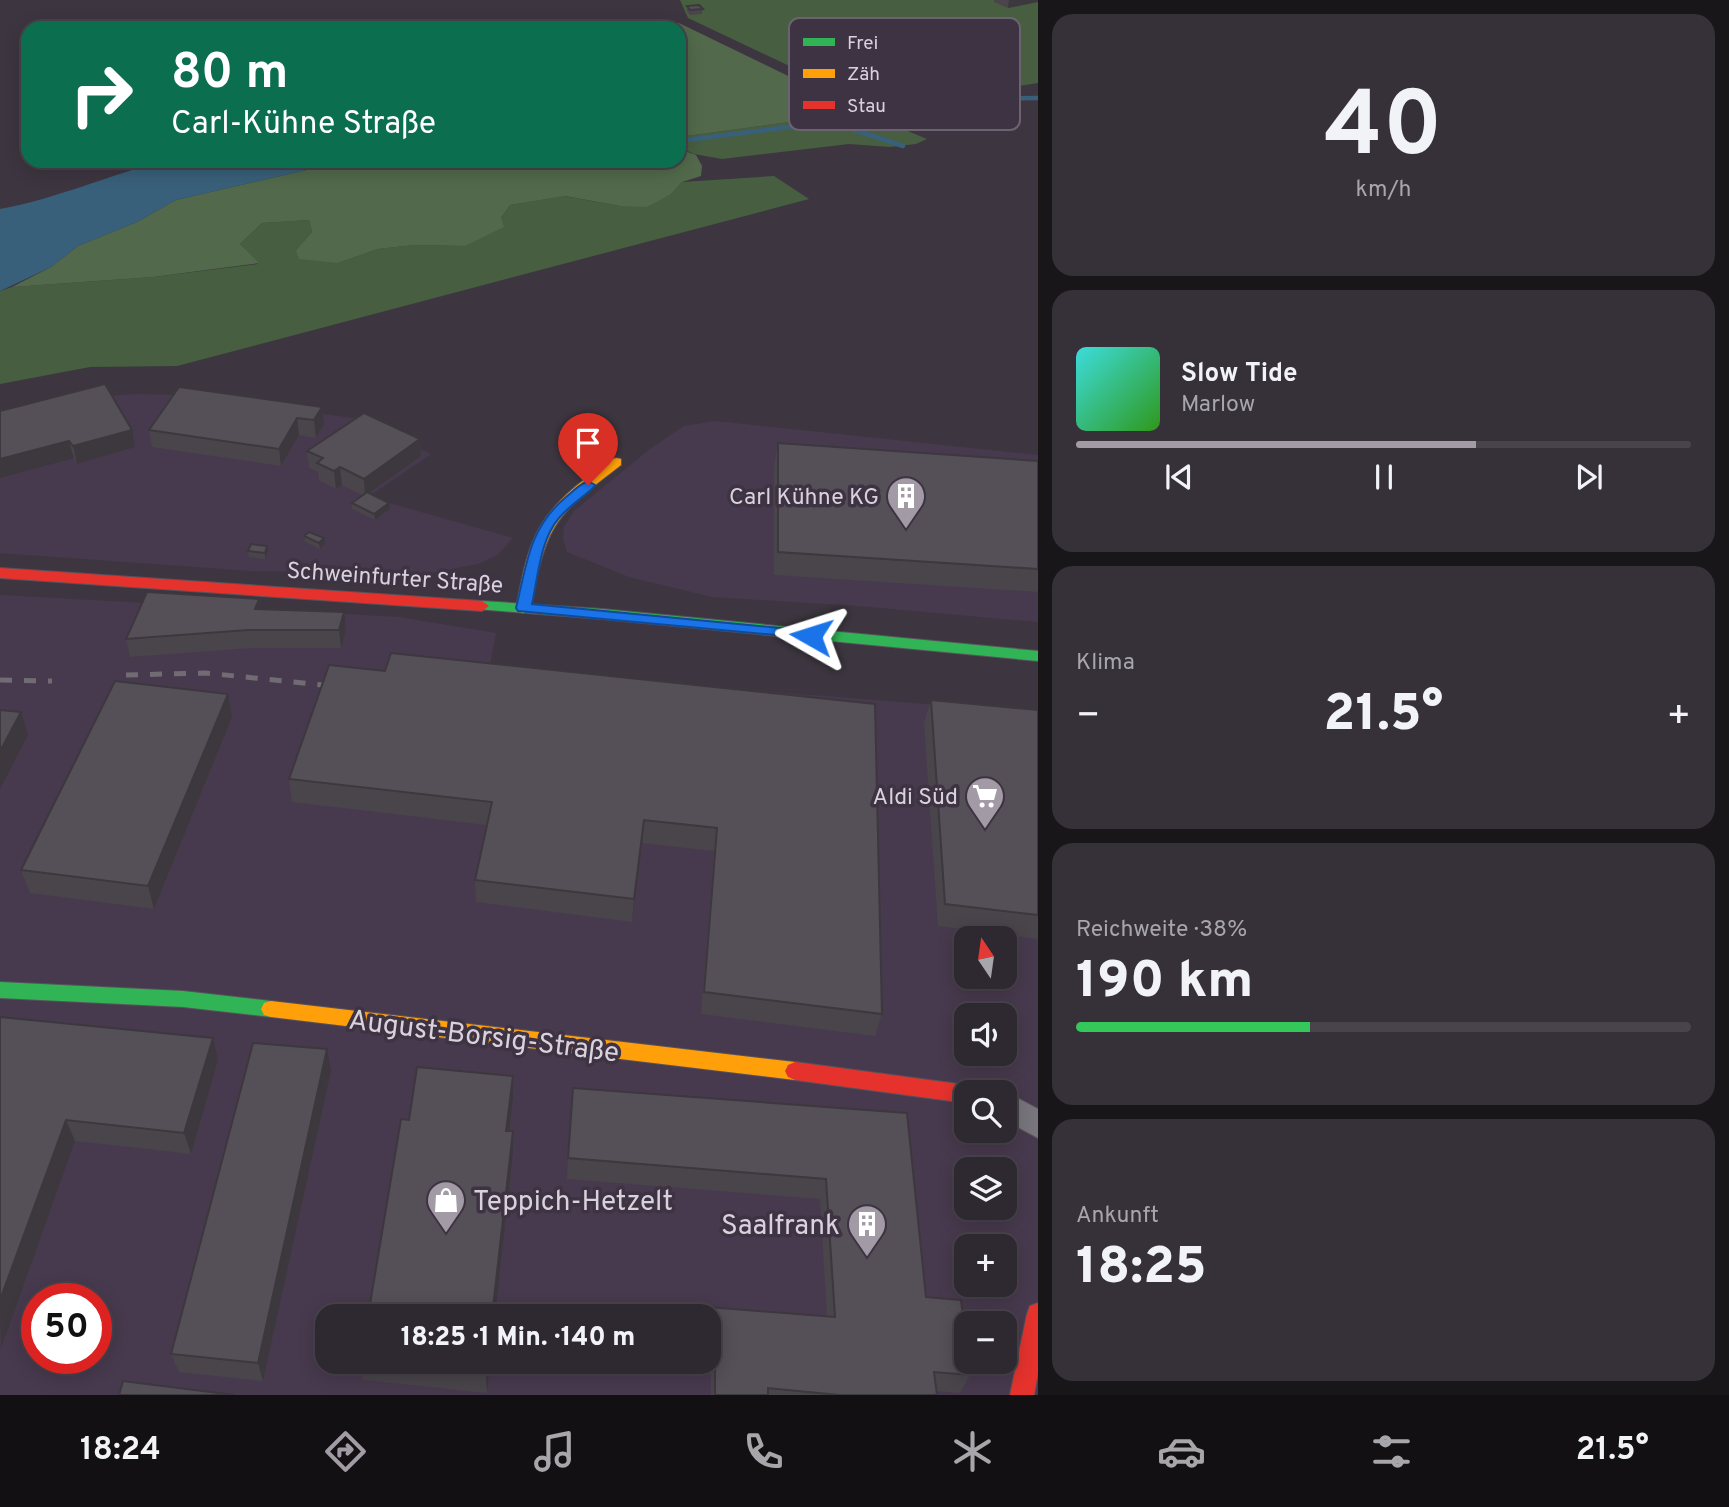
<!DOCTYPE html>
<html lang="de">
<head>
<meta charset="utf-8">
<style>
  body { margin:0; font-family:Overpass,sans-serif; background:#363038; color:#f1f3f6; height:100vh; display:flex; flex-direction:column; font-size:26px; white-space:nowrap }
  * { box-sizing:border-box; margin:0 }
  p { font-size:23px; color:#a7a6ab }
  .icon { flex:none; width:38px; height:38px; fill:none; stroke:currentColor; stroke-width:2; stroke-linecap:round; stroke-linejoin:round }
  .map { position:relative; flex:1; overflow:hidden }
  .drawer { display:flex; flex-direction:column; gap:14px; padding:14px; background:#19161a; width:691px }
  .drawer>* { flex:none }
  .hud { position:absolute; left:21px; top:21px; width:665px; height:147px; border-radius:21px; box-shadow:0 4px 18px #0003,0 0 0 2px #49444c; background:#0b6e4f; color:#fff; overflow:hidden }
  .needle { width:46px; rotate:347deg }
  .controls { position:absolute; left:954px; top:926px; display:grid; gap:14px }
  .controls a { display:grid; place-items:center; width:63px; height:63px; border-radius:14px; background:#2e2830; box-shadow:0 4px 18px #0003,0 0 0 2px #49444c; font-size:35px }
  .speed { position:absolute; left:21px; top:1283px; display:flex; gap:14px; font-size:35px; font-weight:700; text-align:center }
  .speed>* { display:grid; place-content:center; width:91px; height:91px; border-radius:50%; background:#2e2830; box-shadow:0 4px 18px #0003,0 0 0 2px #49444c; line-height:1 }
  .speed .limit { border:10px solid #d22; background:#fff; color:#111 }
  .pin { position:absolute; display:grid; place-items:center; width:60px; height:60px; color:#fff; margin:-72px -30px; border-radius:50% 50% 50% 0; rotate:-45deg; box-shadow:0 0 7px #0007 }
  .pin .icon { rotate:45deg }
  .me { position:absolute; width:77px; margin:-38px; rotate:276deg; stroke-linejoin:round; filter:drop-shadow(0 0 5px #0008) }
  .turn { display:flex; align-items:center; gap:24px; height:147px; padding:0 35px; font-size:32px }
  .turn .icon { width:91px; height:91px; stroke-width:2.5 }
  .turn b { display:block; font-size:49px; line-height:60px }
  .big { font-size:52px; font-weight:800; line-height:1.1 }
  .drawer .widget { flex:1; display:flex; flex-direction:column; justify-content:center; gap:10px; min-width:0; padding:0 24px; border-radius:21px; background:#363038 }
  .drawer .dial { align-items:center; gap:0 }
  .dial b { font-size:91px; line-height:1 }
  .song { display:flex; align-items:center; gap:21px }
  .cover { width:84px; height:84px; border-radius:10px; background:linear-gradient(135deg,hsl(180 70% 55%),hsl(110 70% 35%)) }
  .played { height:7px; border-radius:4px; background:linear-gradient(90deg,#a29ba5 65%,#49444c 65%) }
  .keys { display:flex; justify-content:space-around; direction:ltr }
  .heat { display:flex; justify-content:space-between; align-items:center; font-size:38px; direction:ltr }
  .charge { height:10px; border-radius:5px; background:linear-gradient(90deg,#34c759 38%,#49444c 0) }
  .trip { position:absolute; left:315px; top:1304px; width:406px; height:70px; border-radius:21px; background:#2e2830; box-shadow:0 4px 18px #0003,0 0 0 2px #49444c; font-weight:800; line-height:70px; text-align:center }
  .tab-bar { display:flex; height:112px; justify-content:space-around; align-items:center; background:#121013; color:#a7a6ab }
  .tab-bar .icon { width:49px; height:49px }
  .tab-bar .current { color:#a29ba5 }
  .tab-bar b { font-size:32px; color:#f1f3f6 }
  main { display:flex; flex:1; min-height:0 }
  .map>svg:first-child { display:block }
</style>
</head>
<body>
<main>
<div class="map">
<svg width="1038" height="1395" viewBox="0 0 1038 1395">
  <rect width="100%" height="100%" fill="#3d3640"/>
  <path fill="#483a4e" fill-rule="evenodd" d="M133,394L182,395L353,418L431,454L368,497L513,538L497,555L478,564L430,573L252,571L0,553V422L91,398Z
    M715,421L1038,455V622L859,606L712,597L629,577L567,552L563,539L564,527L574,511L650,449L684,426Z
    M0,595L398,617L496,633L489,669L1038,713V1395H0ZM966,938H1004V976H966ZM966,1015H1004V1054H966ZM966,1092H1004V1130H966ZM966,1169H1004V1208H966ZM966,1246H1004V1284H966ZM37,1298H96V1358H37ZM327,1316H709V1362H327ZM966,1323H1004V1362H966Z"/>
  <path fill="#475e41" d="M680,0H1038V83L878,108L688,18Z
    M862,112L927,139L916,144L890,147L849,144L722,159L694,154L679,147V137Z
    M774,176L809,199L177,366L90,367L0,384V291L12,287L153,277L258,264L240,244L262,223L309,220L312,232L296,250L338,263L378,249L414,245L465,246L501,218L510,205L564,196L620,206L671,194L682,182Z"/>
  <path fill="#526a4b" d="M679,23L862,112L679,137V28H664Z
    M679,149L696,155L702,166L701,176L682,182L671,194L647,207L620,206L565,196L510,205L501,218L504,227L465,246L414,245L378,249L338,263L299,259L296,250L312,232L309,220L262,223L240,244L259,263L153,277L12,287L51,267L78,246L137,222L176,200L315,168L390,164L483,165L493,161H679Z"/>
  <path fill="#39607a" d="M162,161H493L483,165L390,164L315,168L176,200L137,222L78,246L51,267L0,291V209C55,199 107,176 162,161Z"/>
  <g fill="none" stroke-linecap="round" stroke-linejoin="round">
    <path stroke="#39607a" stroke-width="4.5" d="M833,123L903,146
      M679,141L829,122L973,99L1038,98"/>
    <defs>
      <path id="street" d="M1004,1091L1038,1109V1138L1004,1120V1092H1001Z"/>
      <path id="fast" d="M482,601L602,609L1038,651V661L602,619L477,609L475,606L477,603Z
        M0,982L183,991L271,1001L278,1003L281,1009L278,1015L271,1017L183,1007L0,998Z"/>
      <path id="slow" d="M616,458L621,459V465C553,517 547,523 530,608L523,613L518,611L516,608C528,547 533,519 585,479C594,472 605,461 616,458Z
        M271,1001L795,1062L802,1065L805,1071L802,1077L795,1080L271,1017L264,1015L261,1009L264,1003Z"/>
      <path id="jam" d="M0,568L482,601L489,606L482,611L0,578Z
        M795,1062L966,1085L973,1088L975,1092H966V1103L795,1080L788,1077L785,1071L788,1065Z
        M1038,1303V1373L1034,1395H1010L1027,1314L1030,1306Z"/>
    </defs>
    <use href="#street" stroke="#58525a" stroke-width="2"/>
    <use href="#fast" stroke="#58525a" stroke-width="2"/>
    <use href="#slow" stroke="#58525a" stroke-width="2"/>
    <use href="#jam" stroke="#58525a" stroke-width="2"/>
    <use href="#street" fill="#79757c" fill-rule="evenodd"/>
    <use href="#fast" fill="#30b455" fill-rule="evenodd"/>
    <use href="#slow" fill="#ff9f0a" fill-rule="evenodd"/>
    <use href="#jam" fill="#e5322d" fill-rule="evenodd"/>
    <path stroke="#716c73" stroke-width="5" stroke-dasharray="12 12" stroke-linecap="butt" d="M126,675L206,673L342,687
      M0,680L52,681"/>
  </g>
  <path fill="#49454b" d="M994,0H1038L1008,8L994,2Z
    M687,6L703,9L702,14L690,15L687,11Z
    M322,407L324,424L316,438L299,435L281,466L152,447L149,430Z
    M0,411L135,447L77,464L74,458Z
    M420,439L421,456L369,493L389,503L390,509L375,520L352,509V503L362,495L342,485L336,489L319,480L318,472L309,468L307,451Z
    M778,443L1038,461V592L774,575V466Z
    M304,536L325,544L320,549L305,542Z
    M248,551L268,552L265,559L249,557Z
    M259,599L260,609L346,630L341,648H251L130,657L126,639Z
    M385,671L875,704L882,1014L875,1036L701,1014L714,851L642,843L632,922L476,902L475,880L487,825L292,802L289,779Z
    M931,700L1038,710V939L938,926L924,723Z
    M232,717L154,909L30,893L21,870Z
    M0,1017L218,1060L191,1154L75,1141L1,1349Z
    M331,1071L263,1381L179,1372L171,1354Z
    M907,1113L926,1297L970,1375L960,1393L936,1391L937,1395H711V1374H704V1362H709V1316H706L708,1307L827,1317L820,1199L567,1179L568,1158Z
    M360,1362H490L487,1393L363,1380Z"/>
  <path fill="#3c383d" d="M1009,0H1038V2L1008,8Z
    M322,407L324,424L316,438L314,420Z
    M297,418L299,435L281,466L279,449Z
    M132,430L135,447L77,464L73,446Z
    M420,439L421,456L365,496L364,479Z
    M69,441L74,458L0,478V459Z
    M340,467L342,485L336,489L334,471Z
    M389,503L390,509L375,520L374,514Z
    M324,538L325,544L320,549L319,543Z
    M267,546L268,552L265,559V553Z
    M259,599L262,617L255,609Z
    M344,612L346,630L341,648L339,630Z
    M228,694L232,717L154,909L148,886Z
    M21,712L28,735L0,789V751Z
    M644,820L642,843L632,922L634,899Z
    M213,1038L218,1060L191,1154L184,1133Z
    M327,1049L331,1071L263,1381L258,1363Z
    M513,1076V1097L507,1152L506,1131Z
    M66,1120L75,1141L1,1349L0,1300Z
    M513,1131V1152L495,1316H492Z
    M487,1362H490L487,1393L486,1374Z"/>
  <path fill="#555057" stroke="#3c383d" stroke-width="2" d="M699,5L703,9L690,10L687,6Z
    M105,384L132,430L73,446L69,441L0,459V411Z
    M179,387L322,407L314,420L297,418L279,449L149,430Z
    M364,413L420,439L364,479L340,467L334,471L317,463L323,458L307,451Z
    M778,443L1038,461V569L778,552Z
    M367,492L389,503L374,514L352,503Z
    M309,532L324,538L319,543L304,536Z
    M251,544L267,546L265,553L248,551Z
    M147,592L259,599L255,609L344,612L339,630H248L126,639Z
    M391,653L875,704L882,1014L704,992L717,828L644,820L634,899L475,880L492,802L289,779L329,665L385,671Z
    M115,681L228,694L148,886L21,870Z
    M931,700L1038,710V915L945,904Z
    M0,710L21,712L0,751Z
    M0,1017L213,1038L184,1133L66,1120L0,1300Z
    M253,1043L327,1049L258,1363L171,1354Z
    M417,1067L513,1076L506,1131H513L492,1316H368L401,1119L409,1120Z
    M573,1088L907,1113L926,1297L961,1300L966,1341V1362H968L970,1375L934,1372L937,1395H839L768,1388V1395H715V1356L709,1355L708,1307L835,1317L826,1179L568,1158Z
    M360,1362H487L486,1374Z
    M123,1381L234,1395H119Z"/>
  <path fill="#1a73e8" stroke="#114b97" stroke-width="2" d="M588,481L595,485L593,488C582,498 568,507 559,518C540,540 538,577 532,604L811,631L819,636L817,639L518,611L516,608C527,563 529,528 566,497C573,491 580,484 588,481Z"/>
  <defs>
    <symbol id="building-pin" viewBox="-11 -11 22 30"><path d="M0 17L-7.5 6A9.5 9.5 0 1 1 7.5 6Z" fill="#a29ba5" stroke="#3e3343"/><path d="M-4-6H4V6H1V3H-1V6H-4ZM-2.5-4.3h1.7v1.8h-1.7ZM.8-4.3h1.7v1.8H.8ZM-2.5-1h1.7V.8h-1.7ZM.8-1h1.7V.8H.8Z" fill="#fff"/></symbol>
    <symbol id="supermarket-pin" viewBox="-11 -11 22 30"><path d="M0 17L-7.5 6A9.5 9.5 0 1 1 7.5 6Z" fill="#a29ba5" stroke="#3e3343"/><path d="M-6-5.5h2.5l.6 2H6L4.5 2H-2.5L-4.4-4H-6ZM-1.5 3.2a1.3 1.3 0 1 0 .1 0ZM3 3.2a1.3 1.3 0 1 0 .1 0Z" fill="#fff"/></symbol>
    <symbol id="shop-pin" viewBox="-11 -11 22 30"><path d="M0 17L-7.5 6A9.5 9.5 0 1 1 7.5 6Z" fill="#a29ba5" stroke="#3e3343"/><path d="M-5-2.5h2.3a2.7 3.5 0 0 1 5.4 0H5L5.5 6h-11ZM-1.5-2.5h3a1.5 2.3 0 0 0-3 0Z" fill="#fff"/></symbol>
  </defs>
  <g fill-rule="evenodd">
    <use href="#building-pin" x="884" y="474" width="44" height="60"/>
    <use href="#supermarket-pin" x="963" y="774" width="44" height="60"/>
    <use href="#shop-pin" x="424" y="1178" width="44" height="60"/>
    <use href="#building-pin" x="845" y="1202" width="44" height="60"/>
  </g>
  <g text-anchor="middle" stroke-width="7" stroke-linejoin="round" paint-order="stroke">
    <g font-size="23" fill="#d9d2dc" stroke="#3e3343" text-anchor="end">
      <text x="879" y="504">Carl Kühne KG</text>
      <text x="958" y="804">Aldi Süd</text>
    </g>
    <g font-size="23" fill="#d9d2dc" stroke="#3e3343">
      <text transform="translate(395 577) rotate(4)" y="8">Schweinfurter Straße</text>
    </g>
    <g font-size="28" fill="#d9d2dc" stroke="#3e3343">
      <text transform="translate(484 1035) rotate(7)" y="10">August-Borsig-Straße</text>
    </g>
    <g font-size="28" fill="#d9d2dc" stroke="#3e3343" text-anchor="start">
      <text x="473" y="1210">Teppich-Hetzelt</text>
      <text x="840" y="1234" text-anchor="end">Saalfrank</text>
    </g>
  </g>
  <rect x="789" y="18" width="231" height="112" rx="10" fill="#3e3343" stroke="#6c6371" stroke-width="2"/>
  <rect x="803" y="38" width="32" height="8" fill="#30b455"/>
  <rect x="803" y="69" width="32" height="9" fill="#ff9f0a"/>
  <rect x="803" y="101" width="32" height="8" fill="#e5322d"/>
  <g font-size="19" fill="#d9d2dc">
    <text x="847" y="49">Frei</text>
    <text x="847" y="80">Zäh</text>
    <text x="847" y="112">Stau</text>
  </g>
</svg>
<div class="controls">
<a><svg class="needle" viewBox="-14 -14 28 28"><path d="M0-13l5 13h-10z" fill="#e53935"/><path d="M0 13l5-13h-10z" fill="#a7a6ab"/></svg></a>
<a><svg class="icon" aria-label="sound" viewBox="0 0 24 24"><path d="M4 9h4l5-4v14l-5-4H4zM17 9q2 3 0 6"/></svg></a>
<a><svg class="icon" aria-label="search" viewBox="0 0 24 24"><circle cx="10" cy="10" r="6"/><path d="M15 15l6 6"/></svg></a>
<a><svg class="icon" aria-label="layers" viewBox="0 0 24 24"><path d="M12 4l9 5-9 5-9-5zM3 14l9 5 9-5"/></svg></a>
<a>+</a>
<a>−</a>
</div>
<div class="speed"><div class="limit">50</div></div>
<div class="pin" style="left:588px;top:485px;background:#d93025"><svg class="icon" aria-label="arrive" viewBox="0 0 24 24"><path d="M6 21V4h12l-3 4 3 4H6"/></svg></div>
<svg class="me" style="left:811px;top:636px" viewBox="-20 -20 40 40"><path d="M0-17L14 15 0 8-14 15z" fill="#1a73e8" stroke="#fff" stroke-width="4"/></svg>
<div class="trip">18:25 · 1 Min. · 140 m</div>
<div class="hud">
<div class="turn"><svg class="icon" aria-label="right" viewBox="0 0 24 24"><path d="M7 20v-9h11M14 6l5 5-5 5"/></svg><div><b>80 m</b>Carl-Kühne Straße</div></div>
</div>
</div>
<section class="drawer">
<div class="widget dial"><b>40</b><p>km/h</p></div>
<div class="widget">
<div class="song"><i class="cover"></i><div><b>Slow Tide</b><p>Marlow</p></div></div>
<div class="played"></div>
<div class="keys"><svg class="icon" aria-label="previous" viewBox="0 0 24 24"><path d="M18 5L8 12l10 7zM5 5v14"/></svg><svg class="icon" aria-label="pause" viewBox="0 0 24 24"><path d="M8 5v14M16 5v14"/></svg><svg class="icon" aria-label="next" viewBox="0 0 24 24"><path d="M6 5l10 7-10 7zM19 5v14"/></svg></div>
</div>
<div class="widget"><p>Klima</p>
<div class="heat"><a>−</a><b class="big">21.5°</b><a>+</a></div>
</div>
<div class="widget"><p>Reichweite · 38%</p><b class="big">190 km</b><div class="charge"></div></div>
<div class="widget"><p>Ankunft</p><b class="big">18:25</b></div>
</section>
</main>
<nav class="tab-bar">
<b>18:24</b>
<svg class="icon current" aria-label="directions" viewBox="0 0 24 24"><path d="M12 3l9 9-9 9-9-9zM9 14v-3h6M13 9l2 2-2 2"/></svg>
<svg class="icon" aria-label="music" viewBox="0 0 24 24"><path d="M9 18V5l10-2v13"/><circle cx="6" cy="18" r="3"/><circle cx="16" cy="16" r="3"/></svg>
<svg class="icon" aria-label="phone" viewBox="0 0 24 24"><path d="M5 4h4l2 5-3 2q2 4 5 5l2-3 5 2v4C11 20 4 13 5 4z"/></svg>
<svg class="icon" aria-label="climate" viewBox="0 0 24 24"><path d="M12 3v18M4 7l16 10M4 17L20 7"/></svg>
<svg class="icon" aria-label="car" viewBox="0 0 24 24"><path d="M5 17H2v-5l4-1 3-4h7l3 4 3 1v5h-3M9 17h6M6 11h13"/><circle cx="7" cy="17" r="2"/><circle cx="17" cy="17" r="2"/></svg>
<svg class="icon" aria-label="filters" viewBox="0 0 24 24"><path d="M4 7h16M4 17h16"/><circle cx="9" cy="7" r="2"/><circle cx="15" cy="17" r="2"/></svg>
<b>21.5°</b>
</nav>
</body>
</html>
